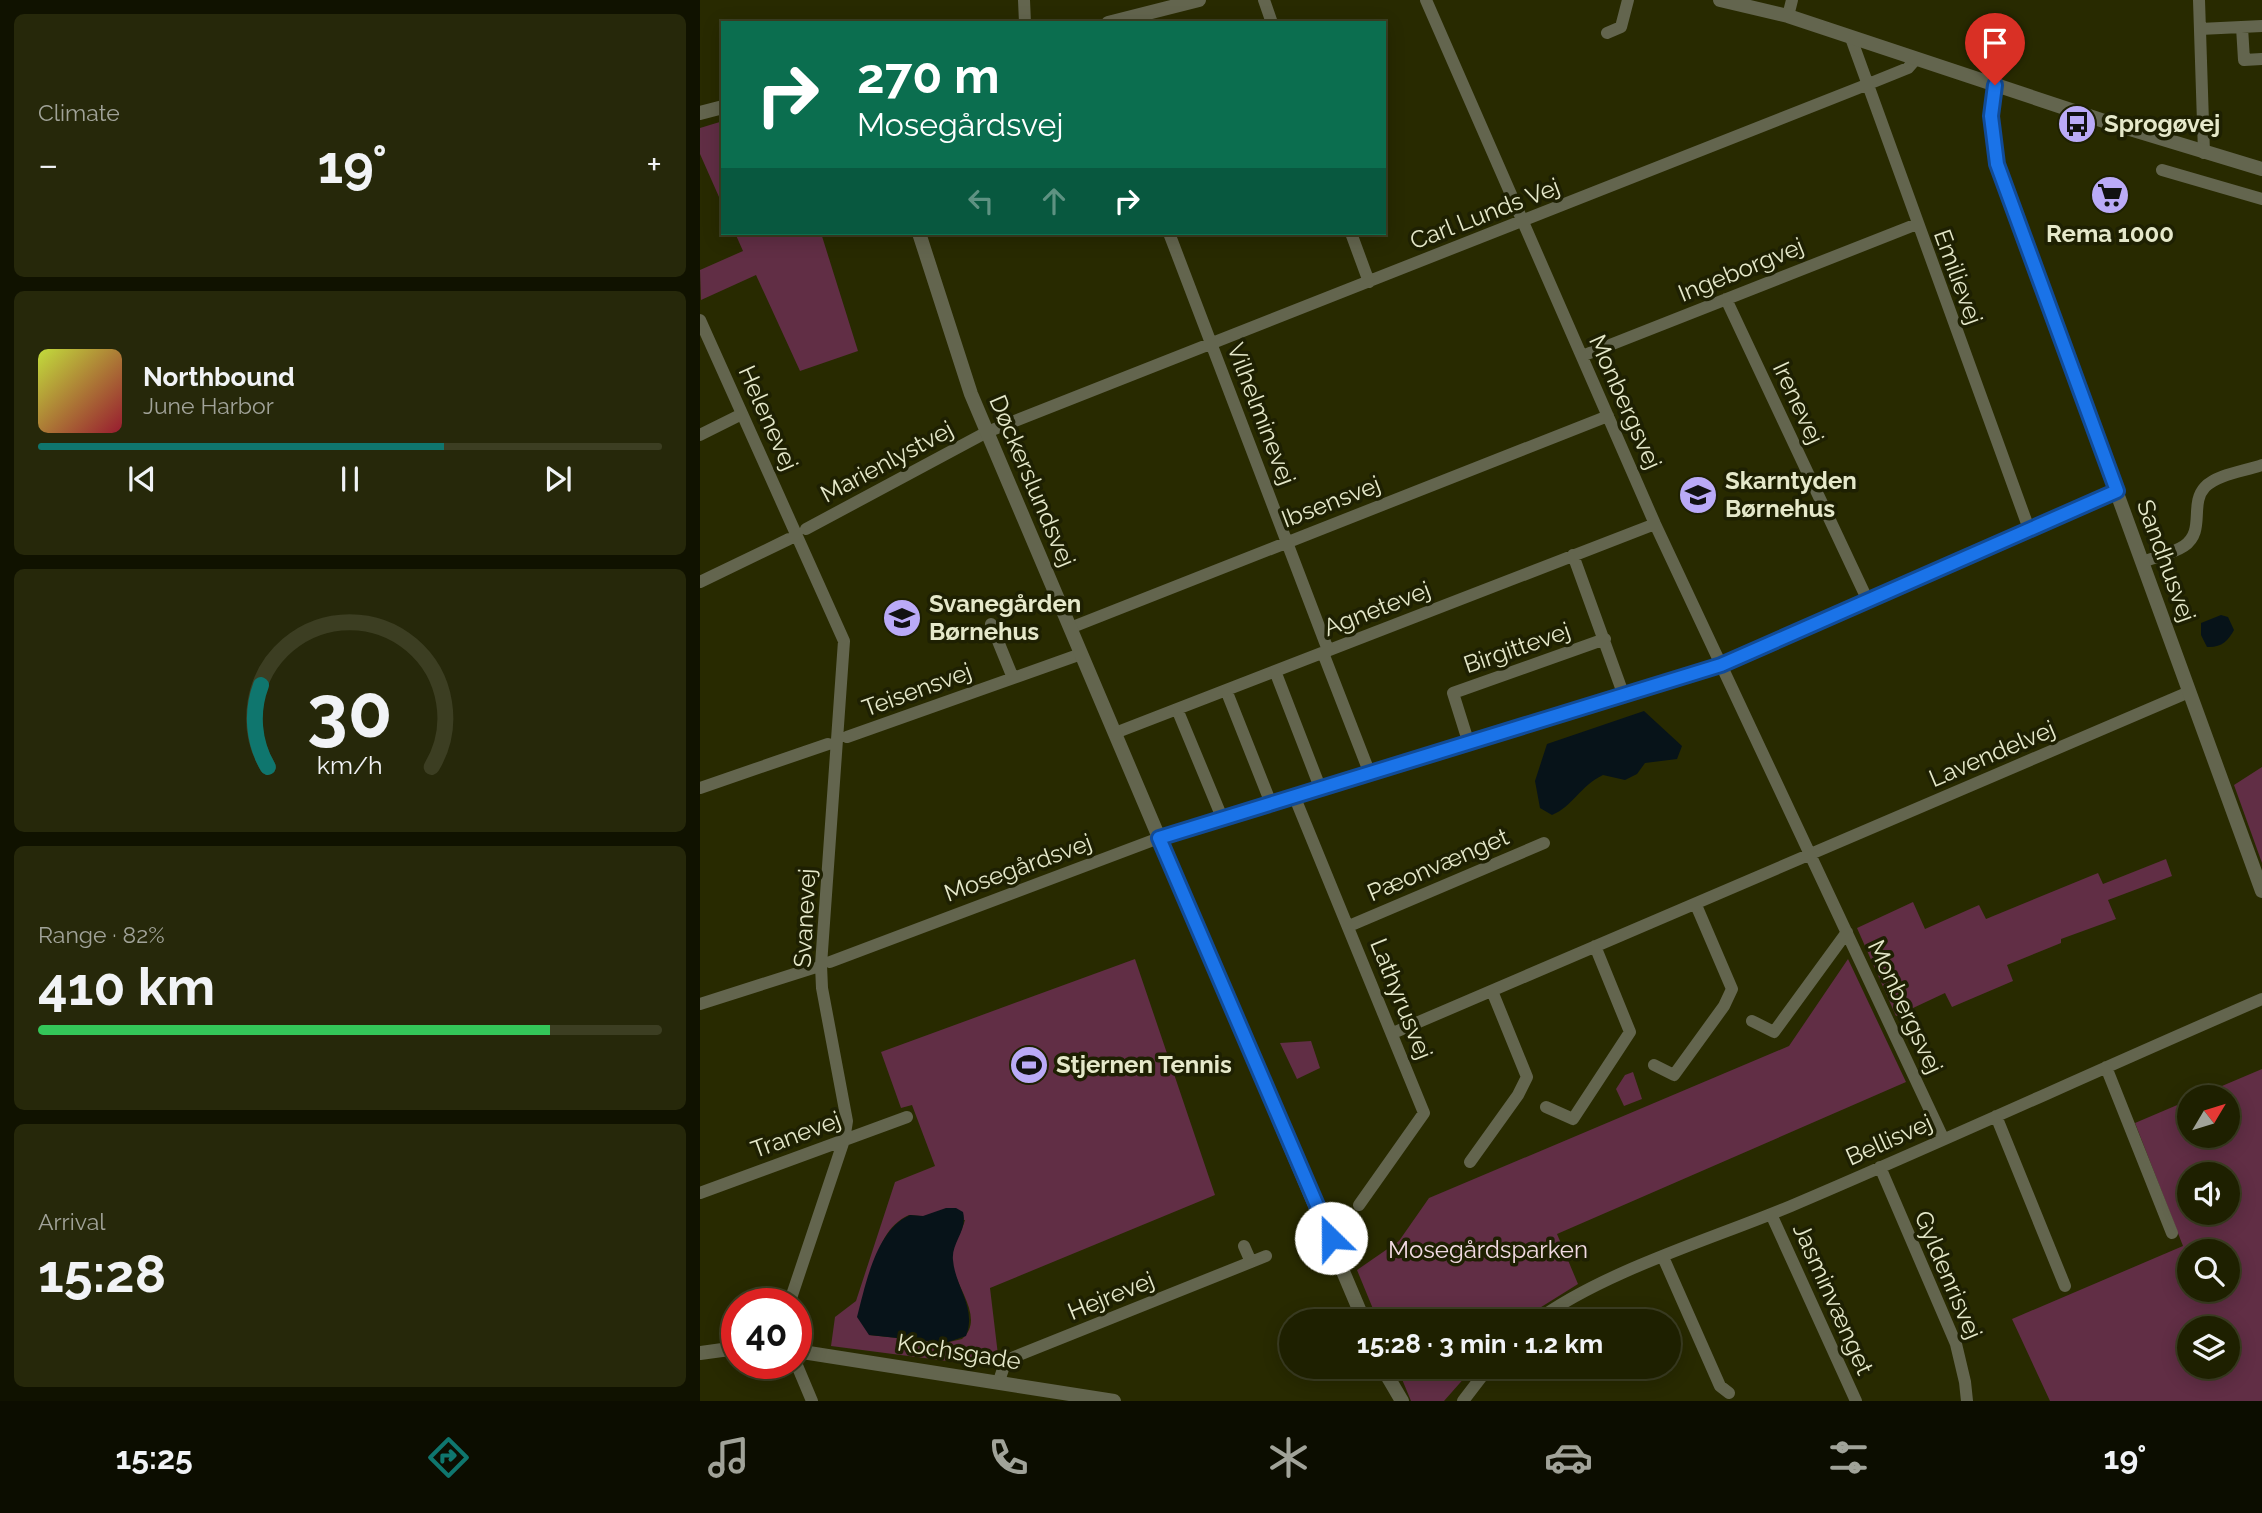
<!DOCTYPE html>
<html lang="en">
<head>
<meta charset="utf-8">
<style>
  body { margin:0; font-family:Raleway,sans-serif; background:#26280a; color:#f1f3f6; height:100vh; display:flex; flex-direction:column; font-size:26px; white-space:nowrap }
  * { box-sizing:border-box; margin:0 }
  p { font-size:23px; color:#a1a399 }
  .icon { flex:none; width:38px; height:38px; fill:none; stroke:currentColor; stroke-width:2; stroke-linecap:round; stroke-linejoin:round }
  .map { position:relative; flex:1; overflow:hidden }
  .side { display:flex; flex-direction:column; gap:14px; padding:14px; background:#101200; width:700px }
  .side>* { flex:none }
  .guide { position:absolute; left:21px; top:21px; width:665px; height:214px; border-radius:0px; box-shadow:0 4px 18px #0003,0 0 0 2px #3c3e22; background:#0b6e4f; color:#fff; overflow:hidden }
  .needle { width:46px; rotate:52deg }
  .fabs { position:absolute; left:1477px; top:1085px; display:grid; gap:14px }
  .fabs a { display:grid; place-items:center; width:63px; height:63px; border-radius:50%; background:#1e2000; box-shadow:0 4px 18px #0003,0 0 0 2px #3c3e22; font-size:35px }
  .speed { position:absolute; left:21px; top:1288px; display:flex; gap:14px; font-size:35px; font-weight:700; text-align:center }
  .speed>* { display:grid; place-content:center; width:91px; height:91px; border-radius:50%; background:#1e2000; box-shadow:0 4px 18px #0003,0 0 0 2px #3c3e22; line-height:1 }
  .speed .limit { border:10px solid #d22; background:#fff; color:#111 }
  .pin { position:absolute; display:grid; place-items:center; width:60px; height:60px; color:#fff; margin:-72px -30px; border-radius:50% 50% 50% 0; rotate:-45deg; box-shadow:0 0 7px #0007 }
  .pin .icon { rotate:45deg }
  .me { position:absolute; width:77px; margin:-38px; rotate:337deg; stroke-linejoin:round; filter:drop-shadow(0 0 5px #0008) }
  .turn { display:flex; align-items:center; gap:24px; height:147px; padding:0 21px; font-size:32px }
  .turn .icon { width:91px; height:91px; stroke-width:2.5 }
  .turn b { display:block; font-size:49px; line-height:60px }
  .lanes { display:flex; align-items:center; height:66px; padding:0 21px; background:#0003; justify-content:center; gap:35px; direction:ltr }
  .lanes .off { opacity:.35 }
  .big { font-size:52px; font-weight:700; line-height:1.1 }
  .side .tile { flex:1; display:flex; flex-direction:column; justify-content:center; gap:10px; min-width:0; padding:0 24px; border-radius:10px; background:#26280a }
  .side .dial { align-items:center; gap:0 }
  .dial svg { height:182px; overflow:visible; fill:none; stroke:#3c3e22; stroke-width:7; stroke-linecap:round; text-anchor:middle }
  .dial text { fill:#f1f3f6; stroke:none }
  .song { display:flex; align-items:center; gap:21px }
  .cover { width:84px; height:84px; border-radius:10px; background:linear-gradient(135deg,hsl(70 70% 55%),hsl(350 70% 35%)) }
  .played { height:7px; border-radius:4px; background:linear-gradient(90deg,#0f766e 65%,#3c3e22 65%) }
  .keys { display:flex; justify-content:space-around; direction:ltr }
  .heat { display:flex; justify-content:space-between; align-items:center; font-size:38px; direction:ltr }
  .charge { height:10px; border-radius:5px; background:linear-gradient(90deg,#34c759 82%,#3c3e22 0) }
  .trip { position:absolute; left:579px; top:1309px; width:402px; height:70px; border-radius:35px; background:#1e2000; box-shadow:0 4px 18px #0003,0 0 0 2px #3c3e22; font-weight:700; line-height:70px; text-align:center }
  .tab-bar { display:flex; height:112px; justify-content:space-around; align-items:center; background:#0c0d00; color:#a1a399 }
  .tab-bar .icon { width:49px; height:49px }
  .tab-bar .selected { color:#0f766e }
  .tab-bar b { font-size:32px; color:#f1f3f6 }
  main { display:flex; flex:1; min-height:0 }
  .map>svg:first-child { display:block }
</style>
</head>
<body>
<main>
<section class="side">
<div class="tile"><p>Climate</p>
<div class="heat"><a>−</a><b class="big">19°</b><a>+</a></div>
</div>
<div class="tile">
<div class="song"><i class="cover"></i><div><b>Northbound</b><p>June Harbor</p></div></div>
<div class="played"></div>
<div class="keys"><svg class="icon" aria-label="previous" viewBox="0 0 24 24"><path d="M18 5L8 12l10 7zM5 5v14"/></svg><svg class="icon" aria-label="pause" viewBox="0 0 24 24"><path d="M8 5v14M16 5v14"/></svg><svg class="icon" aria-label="next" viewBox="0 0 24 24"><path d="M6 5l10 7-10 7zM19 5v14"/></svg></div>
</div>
<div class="tile dial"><svg viewBox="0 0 100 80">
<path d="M14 69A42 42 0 1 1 86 69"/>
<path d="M14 69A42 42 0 0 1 11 33" stroke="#0f766e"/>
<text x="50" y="56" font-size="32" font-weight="700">30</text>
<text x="50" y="72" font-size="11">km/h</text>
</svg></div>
<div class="tile"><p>Range · 82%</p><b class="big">410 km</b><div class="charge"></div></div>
<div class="tile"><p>Arrival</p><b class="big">15:28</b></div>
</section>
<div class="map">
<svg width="1562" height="1401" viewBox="0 0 1562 1401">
  <rect width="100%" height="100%" fill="#282a00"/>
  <path fill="#612e45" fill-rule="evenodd" d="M23,121V206L0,154V128Z
    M35,233H121L158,351L100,371L56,275L1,300L0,270L43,251Z
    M1562,767V863L1534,785Z
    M1466,859L1472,876L1408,900L1416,919L1361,939V943L1307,965L1313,981L1252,1007L1245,993L1196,1016L1157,928L1213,902L1225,929L1279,905L1286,919L1398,873L1403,884Z
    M435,959L515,1195L290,1288L298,1355L286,1366L131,1346L135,1317L156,1301L195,1182L235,1166L212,1105L201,1108L181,1052ZM209,1215L265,1220C262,1232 253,1244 252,1256C249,1281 288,1317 262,1339L245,1343L169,1335C173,1296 167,1234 209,1215Z
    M1148,959L1206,1082L857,1234L878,1284L819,1321H678L657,1270L699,1241L729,1198L1089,1046Z
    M611,1041L620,1068L597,1079L580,1043Z
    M1562,1069V1401H1350L1312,1319L1483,1246L1435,1123L1489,1100V1136H1528V1097H1496ZM1489,1174H1528V1213H1489ZM1489,1251H1528V1290H1489ZM1489,1328H1528V1367H1489Z
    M933,1072L942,1099L924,1106L916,1089L925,1075Z
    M697,1367H774L744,1401H711Z"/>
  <path fill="#071319" d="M1521,615L1528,617L1534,630C1528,641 1521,648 1507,647L1501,635V623Z
    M944,711L982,746L977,759L945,763L937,774L925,780L903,775C880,786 872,807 852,815L840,808L835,781L847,744Z
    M246,1208H256L263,1212C268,1230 251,1243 253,1260C255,1287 277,1307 266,1336L245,1343L169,1335L157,1317C166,1283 176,1230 210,1215L223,1216Z"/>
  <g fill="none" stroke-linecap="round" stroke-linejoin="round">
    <path stroke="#63654e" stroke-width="12" d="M324,0L325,23
      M564,0L572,23
      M726,0L955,524L1243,1138
      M1499,0L1504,153
      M1088,16L1092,0
      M1542,27L1544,60L1562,59
      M1500,29L1562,26
      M907,33L921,27L928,0
      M1151,38L1329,529
      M1462,170L1562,199
      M469,233L628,650
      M651,233L669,282
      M1026,299L1168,601
      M0,320L144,641L121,965L122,988L147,1121L144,1140L89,1304
      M882,356L1217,224
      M0,435L42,414
      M106,529L287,432L1166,85L1208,68L1215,60
      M873,555L924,696
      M1442,562C1455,557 1472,554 1484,546C1506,531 1489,504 1505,487C1517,474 1546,471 1562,465
      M0,582L89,539
      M291,624L313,678
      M370,628L908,416
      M623,653L670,774
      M575,671L621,790
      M526,690L572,806
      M477,709L523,820
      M415,733L955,524
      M147,737L381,654
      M769,744L753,693L905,639
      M0,788L128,744
      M595,798L724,1113L659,1205
      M649,926L844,843
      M130,962L459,838L1021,665L1417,491
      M0,1004L113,968
      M1052,1021L1074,1032L1147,932
      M693,1033L1489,692
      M954,1065L974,1075L1024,1006L1032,989L996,905
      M1406,1067L1472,1233
      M846,1107L873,1119L930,1032L895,946
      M1296,1116L1365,1286
      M770,1162L818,1095L827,1077L792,991
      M1180,1167L1256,1344L1265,1382L1267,1401
      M0,1193L207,1117
      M1071,1214L1156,1401
      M544,1246L551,1262
      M963,1257L1020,1386L1029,1393
      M836,1321C904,1271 1012,1239 1091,1206C1249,1139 1404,1067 1562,999
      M96,1363L112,1401
      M299,1381L305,1363L314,1357L566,1256
      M763,1401L789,1367"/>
    <path stroke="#63654e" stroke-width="14" d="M1020,0L1088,16L1407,122L1562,169
      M408,23L499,0
      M1295,85L1291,116L1297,164L1562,891
      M0,113L23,107
      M219,233L271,394L664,1321
      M96,1351L414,1401
      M0,1353L37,1348
      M682,1367L702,1401"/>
  </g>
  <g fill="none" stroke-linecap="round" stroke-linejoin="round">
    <defs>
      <path id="route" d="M631,1238L459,838L1021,665L1417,491L1297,164L1291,116L1295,85"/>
    </defs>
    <use href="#route" stroke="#114b97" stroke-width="18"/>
    <use href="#route" stroke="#1a73e8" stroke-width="12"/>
  </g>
  <defs>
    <symbol id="bus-disc" viewBox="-11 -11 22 22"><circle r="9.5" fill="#baaaf7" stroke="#1e2002"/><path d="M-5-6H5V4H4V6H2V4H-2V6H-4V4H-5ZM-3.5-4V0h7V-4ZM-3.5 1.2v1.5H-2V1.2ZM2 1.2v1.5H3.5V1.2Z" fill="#111"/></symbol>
    <symbol id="supermarket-disc" viewBox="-11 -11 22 22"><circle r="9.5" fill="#baaaf7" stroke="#1e2002"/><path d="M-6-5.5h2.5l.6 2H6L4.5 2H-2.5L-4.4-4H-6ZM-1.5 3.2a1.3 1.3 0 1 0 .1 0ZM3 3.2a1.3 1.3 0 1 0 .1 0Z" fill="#111"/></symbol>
    <symbol id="school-disc" viewBox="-11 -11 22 22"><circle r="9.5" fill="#baaaf7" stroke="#1e2002"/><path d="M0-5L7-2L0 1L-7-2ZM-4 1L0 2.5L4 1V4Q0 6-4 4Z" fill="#111"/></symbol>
    <symbol id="stadium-disc" viewBox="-11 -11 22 22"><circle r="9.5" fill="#baaaf7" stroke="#1e2002"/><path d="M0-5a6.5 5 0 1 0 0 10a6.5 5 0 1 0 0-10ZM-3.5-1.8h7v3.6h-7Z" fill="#111"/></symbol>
  </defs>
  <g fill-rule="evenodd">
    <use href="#bus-disc" x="1355" y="102" width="44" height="44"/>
    <use href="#supermarket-disc" x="1388" y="173" width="44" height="44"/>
    <use href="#school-disc" x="976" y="473" width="44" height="44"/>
    <use href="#school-disc" x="180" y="596" width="44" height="44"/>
    <use href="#stadium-disc" x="307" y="1043" width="44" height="44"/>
  </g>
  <g text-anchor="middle" stroke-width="7" stroke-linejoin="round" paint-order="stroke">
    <g font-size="24" font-weight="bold" fill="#e5e8ca" stroke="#1e2002" text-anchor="start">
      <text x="1404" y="132">Sprogøvej</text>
      <text x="1410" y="242" text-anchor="middle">Rema 1000</text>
      <text x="1025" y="489">Skarntyden<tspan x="1025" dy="28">Børnehus</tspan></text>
      <text x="229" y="612">Svanegården<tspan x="229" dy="28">Børnehus</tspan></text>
      <text x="356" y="1073">Stjernen Tennis</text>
    </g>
    <g font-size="24" fill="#e5e8ca" stroke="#1e2002">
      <text transform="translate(785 214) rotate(-21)" y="8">Carl Lunds Vej</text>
      <text transform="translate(1041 270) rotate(-22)" y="8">Ingeborgvej</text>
      <text transform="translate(1258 277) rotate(70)" y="8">Emilievej</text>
      <text transform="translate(925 402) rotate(66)" y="8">Monbergsvej</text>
      <text transform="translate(1098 403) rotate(65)" y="8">Irenevej</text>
      <text transform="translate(561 414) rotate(69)" y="8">Vilhelminevej</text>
      <text transform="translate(68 418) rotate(66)" y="8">Helenevej</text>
      <text transform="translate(187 462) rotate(-28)" y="8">Marienlystvej</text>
      <text transform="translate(332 481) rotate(67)" y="8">Døckerslundsvej</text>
      <text transform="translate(631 502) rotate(-21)" y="8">Ibsensvej</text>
      <text transform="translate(1466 561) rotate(70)" y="8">Sandhusvej</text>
      <text transform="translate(677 609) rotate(-21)" y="8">Agnetevej</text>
      <text transform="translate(817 648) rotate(-19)" y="8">Birgittevej</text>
      <text transform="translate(217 690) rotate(-20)" y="8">Teisensvej</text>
      <text transform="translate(1292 754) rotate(-23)" y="8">Lavendelvej</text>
      <text transform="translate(738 865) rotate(-23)" y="8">Pæonvænget</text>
      <text transform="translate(318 868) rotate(-20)" y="8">Mosegårdsvej</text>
      <text transform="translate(105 918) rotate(-87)" y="8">Svanevej</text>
      <text transform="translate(701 999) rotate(68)" y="8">Lathyrusvej</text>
      <text transform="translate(1205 1007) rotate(65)" y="8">Monbergsvej</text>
      <text transform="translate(96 1135) rotate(-20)" y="8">Tranevej</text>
      <text transform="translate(1189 1140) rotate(-24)" y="8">Bellisvej</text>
      <text transform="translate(1248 1275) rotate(67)" y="8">Gyldenrisvej</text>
      <text transform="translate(411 1296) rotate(-22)" y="8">Hejrevej</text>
      <text transform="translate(1133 1299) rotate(66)" y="8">Jasminvænget</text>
      <text transform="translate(259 1352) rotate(9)" y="8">Kochsgade</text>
    </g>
    <g font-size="24" fill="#f2dae3" stroke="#1e2002">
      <text x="788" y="1258">Mosegårdsparken</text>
    </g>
  </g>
</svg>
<div class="fabs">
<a><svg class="needle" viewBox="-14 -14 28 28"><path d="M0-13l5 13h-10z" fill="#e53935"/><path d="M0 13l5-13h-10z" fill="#a1a399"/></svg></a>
<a><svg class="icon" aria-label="sound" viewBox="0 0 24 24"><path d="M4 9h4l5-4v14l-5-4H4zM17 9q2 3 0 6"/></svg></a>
<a><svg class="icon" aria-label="search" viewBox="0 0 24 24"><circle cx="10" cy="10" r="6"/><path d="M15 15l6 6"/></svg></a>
<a><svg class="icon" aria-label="layers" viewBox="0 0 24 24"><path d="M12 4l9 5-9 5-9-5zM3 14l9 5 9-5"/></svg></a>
</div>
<div class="speed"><div class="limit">40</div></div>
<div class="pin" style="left:1295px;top:85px;background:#d93025"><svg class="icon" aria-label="arrive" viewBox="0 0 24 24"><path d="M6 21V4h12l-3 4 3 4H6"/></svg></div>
<svg class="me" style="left:631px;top:1238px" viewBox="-20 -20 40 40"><circle r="19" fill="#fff"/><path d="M0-13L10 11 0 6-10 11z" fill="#1a73e8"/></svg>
<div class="trip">15:28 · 3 min · 1.2 km</div>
<div class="guide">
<div class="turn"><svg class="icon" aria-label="right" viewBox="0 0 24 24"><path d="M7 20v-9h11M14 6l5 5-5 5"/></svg><div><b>270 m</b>Mosegårdsvej</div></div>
<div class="lanes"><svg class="icon off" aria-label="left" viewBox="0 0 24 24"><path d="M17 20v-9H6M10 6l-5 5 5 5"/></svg><svg class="icon off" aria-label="ahead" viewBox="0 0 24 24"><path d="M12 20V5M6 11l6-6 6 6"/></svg><svg class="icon" aria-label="right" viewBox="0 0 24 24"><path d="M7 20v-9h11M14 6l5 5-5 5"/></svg></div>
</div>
</div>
</main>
<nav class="tab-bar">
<b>15:25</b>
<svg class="icon selected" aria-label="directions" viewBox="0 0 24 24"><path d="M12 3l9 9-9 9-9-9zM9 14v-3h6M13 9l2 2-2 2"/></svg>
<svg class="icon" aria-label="music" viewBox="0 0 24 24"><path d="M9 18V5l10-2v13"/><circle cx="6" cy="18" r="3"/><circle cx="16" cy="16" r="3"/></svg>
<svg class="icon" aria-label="phone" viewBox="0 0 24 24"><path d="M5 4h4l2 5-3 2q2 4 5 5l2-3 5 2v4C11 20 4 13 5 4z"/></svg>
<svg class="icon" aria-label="climate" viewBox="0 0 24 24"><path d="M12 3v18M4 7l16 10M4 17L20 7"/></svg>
<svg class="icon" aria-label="car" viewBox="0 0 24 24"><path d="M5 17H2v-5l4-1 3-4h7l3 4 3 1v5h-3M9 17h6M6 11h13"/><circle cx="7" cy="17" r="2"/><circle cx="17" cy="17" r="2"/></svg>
<svg class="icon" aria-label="filters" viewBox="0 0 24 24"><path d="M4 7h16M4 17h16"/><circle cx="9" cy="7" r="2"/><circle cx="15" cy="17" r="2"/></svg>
<b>19°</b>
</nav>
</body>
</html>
